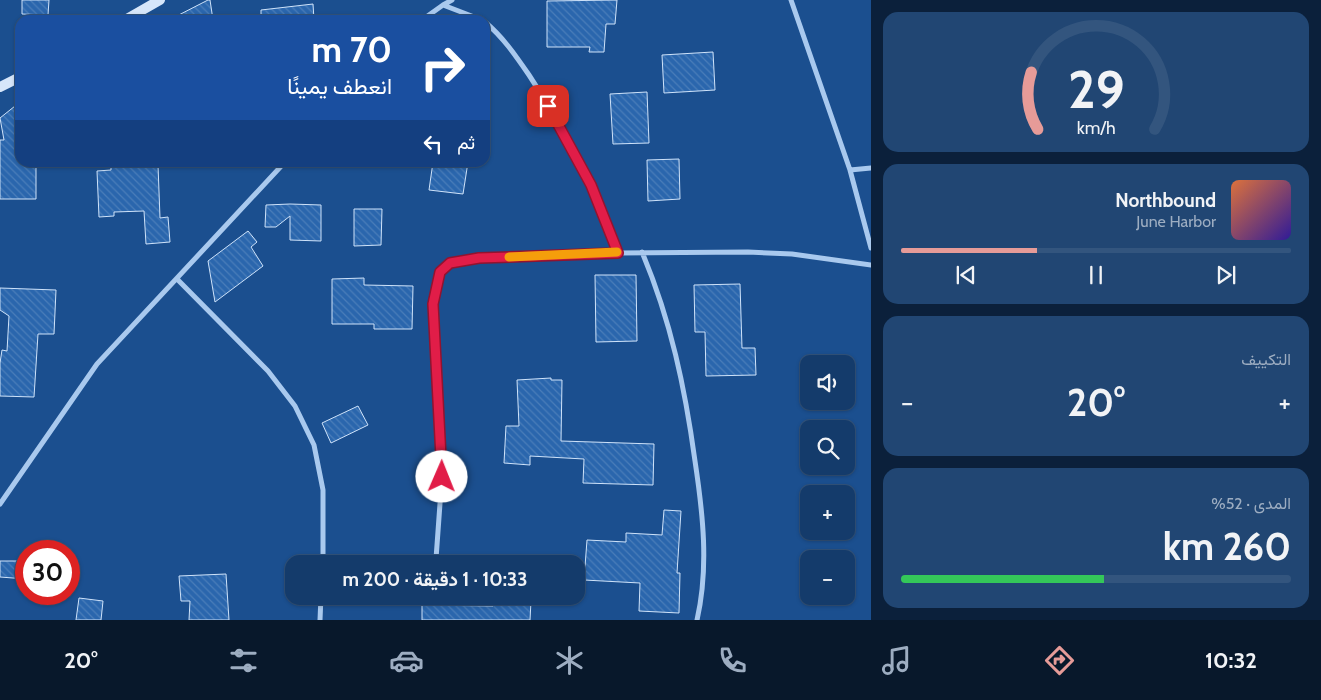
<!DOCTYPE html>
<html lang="ar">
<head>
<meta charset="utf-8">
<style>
  body { margin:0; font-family:Cabin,Vazirmatn,sans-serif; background:#214673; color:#f1f3f6; direction:rtl; height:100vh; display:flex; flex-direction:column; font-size:19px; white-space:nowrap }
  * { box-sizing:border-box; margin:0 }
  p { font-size:16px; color:#9dadc1 }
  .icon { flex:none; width:28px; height:28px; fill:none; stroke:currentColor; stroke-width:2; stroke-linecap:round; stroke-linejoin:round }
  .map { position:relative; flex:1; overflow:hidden; direction:ltr }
  .sheet { display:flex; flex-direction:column; gap:12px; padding:12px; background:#0b203b; width:450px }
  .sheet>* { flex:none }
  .hud { position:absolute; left:15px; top:15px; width:475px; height:152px; border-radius:15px; box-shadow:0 1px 4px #0004,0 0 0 1px #33557e; direction:rtl; background:#1a4fa0; color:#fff; overflow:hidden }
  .tools { position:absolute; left:800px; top:355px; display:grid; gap:10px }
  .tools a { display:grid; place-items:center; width:55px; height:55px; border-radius:10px; background:#143b6b; box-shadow:0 1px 4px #0004,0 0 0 1px #33557e; font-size:25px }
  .speed { position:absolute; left:15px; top:540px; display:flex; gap:10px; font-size:25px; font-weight:700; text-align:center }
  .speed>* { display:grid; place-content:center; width:65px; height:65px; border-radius:50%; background:#143b6b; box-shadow:0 1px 4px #0004,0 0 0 1px #33557e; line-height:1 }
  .speed .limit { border:8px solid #d22; background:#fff; color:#111 }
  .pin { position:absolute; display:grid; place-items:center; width:42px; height:42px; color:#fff; margin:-21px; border-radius:10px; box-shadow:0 2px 8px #0006 }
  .me { position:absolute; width:55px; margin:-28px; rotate:1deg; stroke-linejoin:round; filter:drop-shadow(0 0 4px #0008) }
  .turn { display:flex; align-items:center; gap:18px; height:105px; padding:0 15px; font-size:22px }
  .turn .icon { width:65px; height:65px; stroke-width:2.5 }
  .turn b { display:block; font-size:35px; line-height:42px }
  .then { display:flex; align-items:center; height:48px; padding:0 15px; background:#0003; gap:10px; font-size:19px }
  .big { font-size:38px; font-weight:700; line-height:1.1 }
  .sheet .widget { flex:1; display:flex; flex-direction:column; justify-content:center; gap:8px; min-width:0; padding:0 18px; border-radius:15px; background:#214673 }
  .sheet .dial { align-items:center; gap:0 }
  .dial svg { height:130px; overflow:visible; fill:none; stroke:#33557e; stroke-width:7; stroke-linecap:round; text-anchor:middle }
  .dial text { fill:#f1f3f6; stroke:none }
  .song { display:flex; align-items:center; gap:15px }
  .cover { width:60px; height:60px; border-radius:8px; background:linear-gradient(135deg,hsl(20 70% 55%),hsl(250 70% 35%)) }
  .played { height:5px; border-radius:2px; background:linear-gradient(90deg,#e69b98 35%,#33557e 35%) }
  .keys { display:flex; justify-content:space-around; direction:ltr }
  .heat { display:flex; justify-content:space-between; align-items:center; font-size:28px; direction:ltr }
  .charge { height:8px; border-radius:4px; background:linear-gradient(90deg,#34c759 52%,#33557e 0) }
  .trip { position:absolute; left:285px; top:555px; width:300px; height:50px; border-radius:15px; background:#143b6b; box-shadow:0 1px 4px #0004,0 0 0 1px #33557e; font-weight:700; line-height:50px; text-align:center; direction:rtl }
  .tab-bar { display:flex; height:80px; justify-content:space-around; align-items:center; background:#08182b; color:#9dadc1 }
  .tab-bar .icon { width:35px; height:35px }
  .tab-bar .current { color:#e69b98 }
  .tab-bar b { font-size:22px; color:#f1f3f6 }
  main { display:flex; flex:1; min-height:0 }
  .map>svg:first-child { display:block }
</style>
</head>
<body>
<main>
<section class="sheet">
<div class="widget dial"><svg viewBox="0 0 100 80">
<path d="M14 69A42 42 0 1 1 86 69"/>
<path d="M14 69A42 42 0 0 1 10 34" stroke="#e69b98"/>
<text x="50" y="56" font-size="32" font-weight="700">29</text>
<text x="50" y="72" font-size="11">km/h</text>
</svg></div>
<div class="widget">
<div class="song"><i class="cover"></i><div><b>Northbound</b><p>June Harbor</p></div></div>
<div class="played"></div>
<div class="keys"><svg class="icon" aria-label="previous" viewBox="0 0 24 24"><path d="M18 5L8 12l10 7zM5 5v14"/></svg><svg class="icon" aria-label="pause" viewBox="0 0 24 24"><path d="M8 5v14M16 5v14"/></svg><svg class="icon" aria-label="next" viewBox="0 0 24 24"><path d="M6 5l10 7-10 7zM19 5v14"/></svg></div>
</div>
<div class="widget"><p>التكييف</p>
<div class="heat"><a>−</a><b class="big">20°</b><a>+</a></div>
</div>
<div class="widget"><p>المدى · 52%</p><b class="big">260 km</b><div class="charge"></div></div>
</section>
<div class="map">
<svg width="871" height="620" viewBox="0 0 871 620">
  <defs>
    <pattern id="building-back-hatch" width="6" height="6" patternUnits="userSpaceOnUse" patternTransform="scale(1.25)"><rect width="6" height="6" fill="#2a66ad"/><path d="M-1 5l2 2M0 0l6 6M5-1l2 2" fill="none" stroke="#4a7db9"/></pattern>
  </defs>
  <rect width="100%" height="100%" fill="#1b4f8f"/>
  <path fill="url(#building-back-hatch)" stroke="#cfe3fa" d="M22,0H49L48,15L22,14Z
    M208,0H210L213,20H169Z
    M617,0L615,24H606L604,52H589L590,47H547V1Z
    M313,4L314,20H261V10Z
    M713,52L715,90L664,93L662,55Z
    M647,92L649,143L613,144L610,94Z
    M20,102V162H36V199H0V140H4L0,118Z
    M679,159L680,199L648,201L647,160Z
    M433,162H468L463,194L429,190Z
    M158,165L160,218L168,217L170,242L146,244L144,211L114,212V216L99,217L97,171L111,170V167Z
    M290,204L321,205V241L290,240V216L276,227H265L266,205Z
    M354,209H382L381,245L354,246Z
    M248,231L257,242L251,247L263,266L215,302L208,261Z
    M595,275H636L637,341L596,342Z
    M364,278V285L413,286L412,329H374V324H332V279Z
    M740,284L742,348H755L756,375L706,376L705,332H695L694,285Z
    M0,288L56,290L54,334H38L34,397L0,396V363L2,350L7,351L9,316L0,310Z
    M551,378V380H562L561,441L654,444L653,485L583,483L584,459L530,456V465L504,463L506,426H519L517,380Z
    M358,406L368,425L331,443L322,423Z
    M664,510L681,511L677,573H680L679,613L639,611L640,583L584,580L587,540L626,542V533L662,535Z
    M0,561H26V579L0,577Z
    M226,574L229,620H189L190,601H181L179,576Z
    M79,598L103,601L101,620H76Z
    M493,598L531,601L530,620H422V605L493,606Z"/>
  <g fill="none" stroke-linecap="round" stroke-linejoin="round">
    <path stroke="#a9c9ee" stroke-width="5" d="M452,0L443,5L482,20
      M791,0L850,170L871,248
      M422,20L443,5
      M850,170L871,168
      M642,252C671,321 685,388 695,461C703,514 709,568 697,620
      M618,253L748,252L792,254L871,265
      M177,279L268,371L295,406L314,445L323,490V564
      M0,504L97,364L285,162
      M433,564L436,559L443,462L433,304L440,272L450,263L479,258L618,253C595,191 566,131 529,75C516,56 503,37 485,22
      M320,620L321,596"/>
    <path stroke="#d6e6fa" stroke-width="10" d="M125,20L160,0
      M0,87L20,77"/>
  </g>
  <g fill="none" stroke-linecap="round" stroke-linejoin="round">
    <defs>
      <path id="route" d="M442,477L433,304L440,272L450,263L479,258L618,253L591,185L548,106"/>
    </defs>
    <use href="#route" stroke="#92132f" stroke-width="12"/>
    <use href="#route" stroke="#e11d48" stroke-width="9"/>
    <path stroke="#f59e0b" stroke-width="9" d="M509,257L617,252"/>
  </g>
</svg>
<div class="tools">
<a><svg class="icon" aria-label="sound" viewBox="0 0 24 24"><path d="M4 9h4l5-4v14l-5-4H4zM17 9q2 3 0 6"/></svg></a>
<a><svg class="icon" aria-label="search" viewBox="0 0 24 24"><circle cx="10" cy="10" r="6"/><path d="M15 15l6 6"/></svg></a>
<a>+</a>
<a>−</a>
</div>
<div class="speed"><div class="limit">30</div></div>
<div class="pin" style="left:548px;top:106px;background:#d93025"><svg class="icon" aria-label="arrive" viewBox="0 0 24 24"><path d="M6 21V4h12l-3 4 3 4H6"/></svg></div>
<svg class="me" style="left:442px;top:477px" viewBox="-20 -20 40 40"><circle r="19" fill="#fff"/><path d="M0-13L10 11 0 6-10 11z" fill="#e11d48"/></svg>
<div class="trip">10:33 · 1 دقيقة · 200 m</div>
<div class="hud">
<div class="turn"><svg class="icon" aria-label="right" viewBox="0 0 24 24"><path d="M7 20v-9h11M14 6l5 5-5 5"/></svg><div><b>70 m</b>انعطف يمينًا</div></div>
<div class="then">ثم<svg class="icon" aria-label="left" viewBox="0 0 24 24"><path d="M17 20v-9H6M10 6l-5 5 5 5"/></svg></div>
</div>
</div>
</main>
<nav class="tab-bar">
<b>10:32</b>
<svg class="icon current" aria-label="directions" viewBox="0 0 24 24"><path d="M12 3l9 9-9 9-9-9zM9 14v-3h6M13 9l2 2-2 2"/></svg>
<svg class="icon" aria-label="music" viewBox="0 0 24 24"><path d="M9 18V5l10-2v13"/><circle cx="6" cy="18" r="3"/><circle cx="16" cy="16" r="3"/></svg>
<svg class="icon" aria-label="phone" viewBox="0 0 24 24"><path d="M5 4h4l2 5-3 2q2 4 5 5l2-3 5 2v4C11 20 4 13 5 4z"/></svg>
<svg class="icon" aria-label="climate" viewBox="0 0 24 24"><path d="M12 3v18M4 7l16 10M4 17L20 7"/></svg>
<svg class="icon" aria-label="car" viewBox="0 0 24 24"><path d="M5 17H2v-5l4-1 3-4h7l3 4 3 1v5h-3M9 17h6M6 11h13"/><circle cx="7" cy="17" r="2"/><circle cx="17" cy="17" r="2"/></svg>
<svg class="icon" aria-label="filters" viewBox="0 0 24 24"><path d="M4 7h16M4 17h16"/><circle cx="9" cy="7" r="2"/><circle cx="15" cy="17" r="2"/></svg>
<b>20°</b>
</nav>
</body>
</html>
